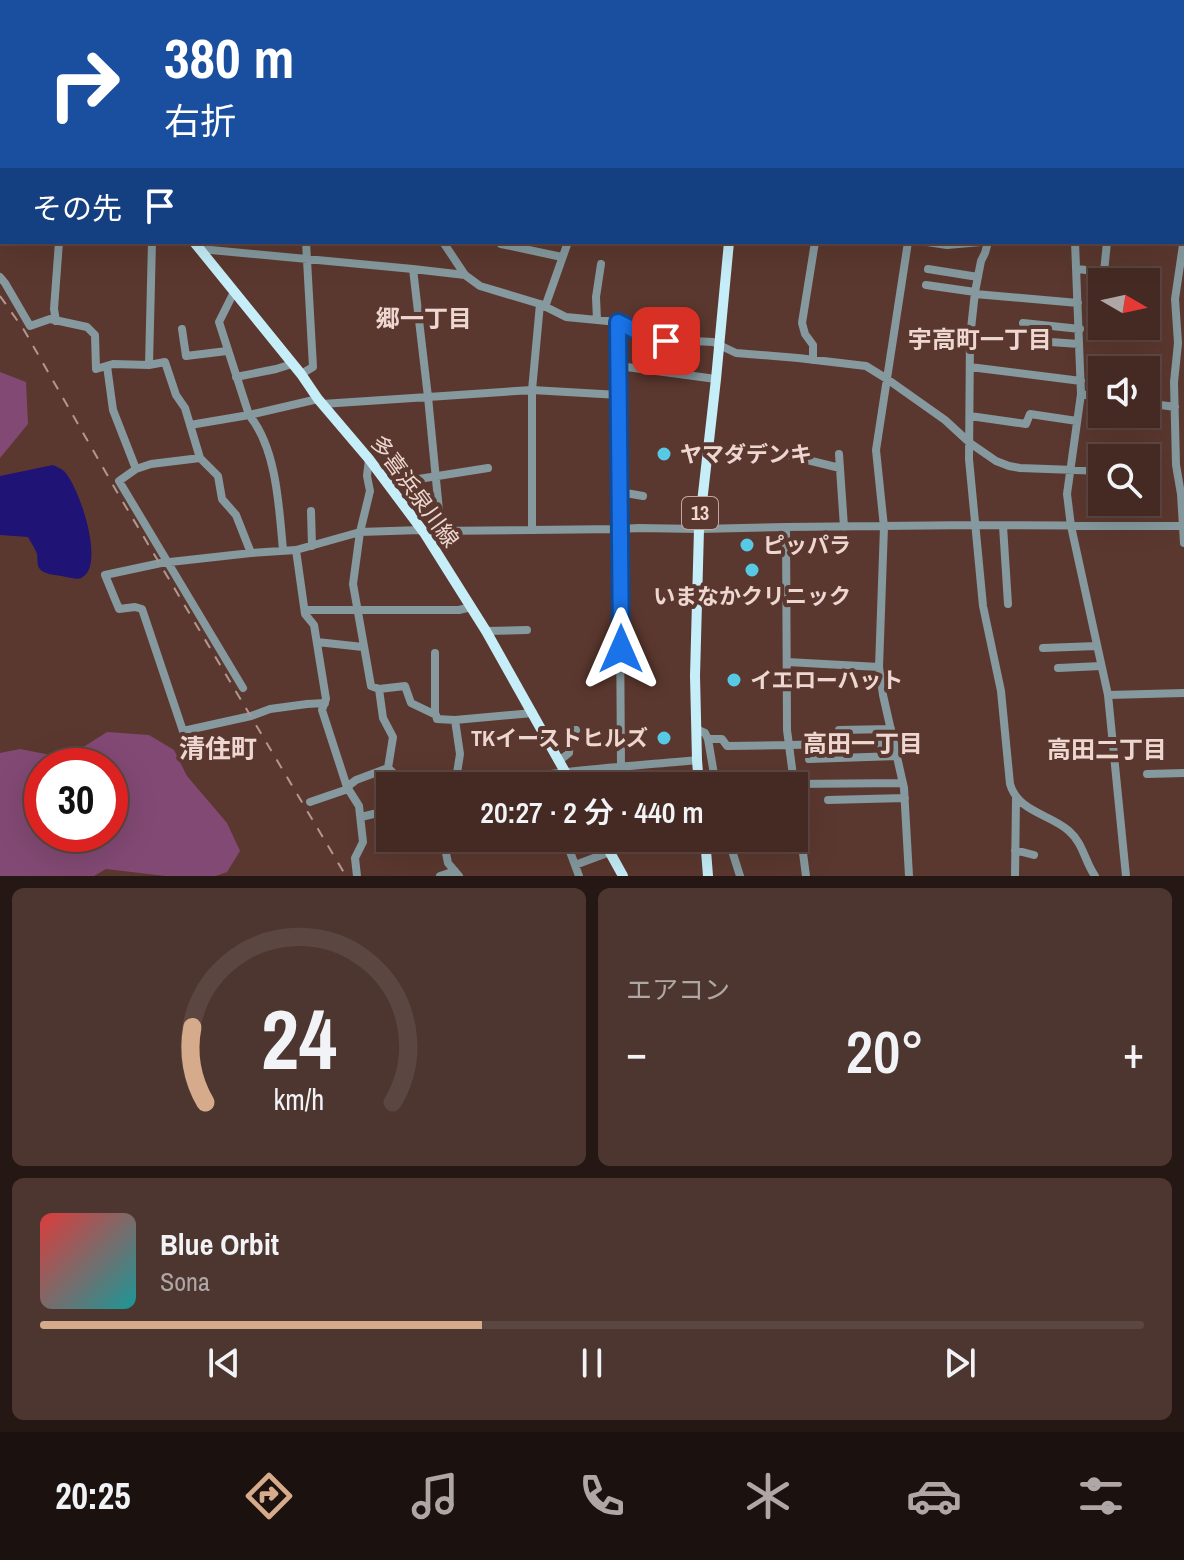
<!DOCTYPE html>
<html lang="ja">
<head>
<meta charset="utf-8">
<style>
  body { margin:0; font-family:"Archivo Narrow","Noto Sans JP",sans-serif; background:#4e3630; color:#f1f3f6; height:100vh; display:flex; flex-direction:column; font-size:30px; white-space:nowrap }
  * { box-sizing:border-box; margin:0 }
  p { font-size:26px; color:#afa7a6 }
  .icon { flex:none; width:44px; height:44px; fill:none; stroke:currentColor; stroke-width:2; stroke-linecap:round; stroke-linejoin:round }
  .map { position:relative; height:876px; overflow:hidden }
  .sheet { display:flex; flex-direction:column; gap:12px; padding:12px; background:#251713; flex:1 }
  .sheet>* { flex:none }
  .guide { position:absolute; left:0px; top:0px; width:1184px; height:244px; box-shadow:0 8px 32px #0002,0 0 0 2px #5c4641; background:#1a4fa0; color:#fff; overflow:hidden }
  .needle { width:52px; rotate:99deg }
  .controls { position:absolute; left:1088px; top:268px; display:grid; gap:16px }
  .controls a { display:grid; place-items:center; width:72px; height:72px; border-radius:0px; background:#442a23; box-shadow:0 8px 32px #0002,0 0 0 2px #5c4641; font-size:40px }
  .speed { position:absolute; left:24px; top:748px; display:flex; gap:16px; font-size:40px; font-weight:700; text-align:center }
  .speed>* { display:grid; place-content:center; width:104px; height:104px; border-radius:50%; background:#442a23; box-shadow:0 8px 32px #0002,0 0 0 2px #5c4641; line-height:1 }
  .speed .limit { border:12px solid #d22; background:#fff; color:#111 }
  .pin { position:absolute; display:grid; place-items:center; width:68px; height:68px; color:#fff; margin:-34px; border-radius:16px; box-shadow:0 4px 12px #0006 }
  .me { position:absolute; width:88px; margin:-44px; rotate:0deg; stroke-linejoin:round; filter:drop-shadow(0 0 6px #0008) }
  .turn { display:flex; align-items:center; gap:28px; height:168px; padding:0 32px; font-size:36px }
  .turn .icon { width:104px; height:104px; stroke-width:2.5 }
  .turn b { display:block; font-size:56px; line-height:68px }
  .then { display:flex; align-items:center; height:76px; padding:0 32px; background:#0003; gap:16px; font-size:30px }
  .big { font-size:60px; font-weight:600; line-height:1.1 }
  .sheet .tile { flex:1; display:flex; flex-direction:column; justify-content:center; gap:12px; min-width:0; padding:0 28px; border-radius:12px; background:#4e3630 }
  .sheet .dial { align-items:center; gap:0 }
  .dial svg { height:208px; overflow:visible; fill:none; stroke:#5c4641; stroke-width:7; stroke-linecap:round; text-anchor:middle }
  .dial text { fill:#f1f3f6; stroke:none }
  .song { display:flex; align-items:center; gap:24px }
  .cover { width:96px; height:96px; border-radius:12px; background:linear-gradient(135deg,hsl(0 70% 55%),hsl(180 70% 35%)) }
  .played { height:8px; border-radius:4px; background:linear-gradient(90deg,#d6ab8b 40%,#5c4641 40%) }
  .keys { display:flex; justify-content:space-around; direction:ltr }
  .heat { display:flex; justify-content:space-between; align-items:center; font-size:44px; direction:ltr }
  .sheet .tiles { flex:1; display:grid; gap:12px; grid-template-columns:1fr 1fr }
  .tile:last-child { grid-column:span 2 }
  .trip { position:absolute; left:376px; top:772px; width:432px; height:80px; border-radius:0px; background:#442a23; box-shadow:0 8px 32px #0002,0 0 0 2px #5c4641; font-weight:600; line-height:80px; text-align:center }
  .dock { display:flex; height:128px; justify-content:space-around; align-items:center; background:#1b110e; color:#afa7a6 }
  .dock .icon { width:56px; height:56px }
  .dock .current { color:#d6ab8b }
  .dock b { font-size:36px; color:#f1f3f6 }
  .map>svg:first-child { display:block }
</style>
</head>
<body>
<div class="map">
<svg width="1184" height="876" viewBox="0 0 1184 876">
  <rect width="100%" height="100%" fill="#5b382f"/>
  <path fill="#824974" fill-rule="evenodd" d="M0,372L26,382L28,424L0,458Z
    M107,732L149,735L174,750L187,776L227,823L240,851L227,872L216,876H165L106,869L94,876H0V753L20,749L66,758ZM42,766H110V834H42Z"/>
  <path fill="#1f1375" d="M53,465C57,467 60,468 64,471C79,486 104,561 84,576C79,581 72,578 66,577C59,575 47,575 42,571C36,567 38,560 37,554C35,548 31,543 28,537L0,535V476Z"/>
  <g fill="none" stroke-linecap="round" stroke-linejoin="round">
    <path stroke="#85999e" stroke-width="8" d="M61,0L65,2
      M864,0V2
      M889,0V2
      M1110,0L1114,2
      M23,2V0
      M160,2V0
      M335,2V0
      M429,2V0
      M594,2V0
      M653,2V0
      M734,2V0
      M841,2V0
      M927,2V0
      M1081,2L1082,0
      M1164,2V0
      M0,134L2,135
      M1182,137L1184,151
      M0,156H2
      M0,176H2
      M1184,238L1175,299L1178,343L1174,382L1176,465L1181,494L1184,543
      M443,242L465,275L480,286L540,304L566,317L618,322L652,339L713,342L736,353L798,358L866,366L887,379L945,420L970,443L996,461L1009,466L1020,468L1102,471
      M908,242L876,450L884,527L879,667L883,695L904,788L909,876
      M927,242L947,245L981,242
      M988,242L985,253L981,261L975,292L970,338L969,459L983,606L1001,691L1010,784C1018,812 1050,814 1069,831C1083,843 1085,862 1095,876
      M1075,242L1081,394L1067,494L1071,526L1108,695L1126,876
      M501,244L562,257
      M200,249L413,269
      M928,269L978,277
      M1077,269L1104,272L1107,242
      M0,277L5,283L30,326L50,319L87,327L95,335L96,369L113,364L149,365L165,362L176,395L185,408L200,458L218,476L222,499L236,515L251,553L296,550
      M926,285L975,292
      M234,292L219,322L249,415C277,449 279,508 283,550
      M975,294L1078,303
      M545,307L568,242
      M597,320L596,297L601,264
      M56,321L54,309L59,242
      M618,322L621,768
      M1023,323L1080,329
      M182,329L186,356L227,351
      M1050,342L1079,344
      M813,360V345L805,334L802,323L815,242
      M149,365L152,242
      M107,366L113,410L136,469L119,481L243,688
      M619,366L716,379
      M970,367L1081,381
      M301,374L313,367L306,242
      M236,377L276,369L292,364
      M1081,394L1102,397
      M1146,403L1175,407
      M322,404L428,397L413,269L465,275
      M970,416L1026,424L1030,414L1077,421
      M190,425L249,415L318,399
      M839,454L844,527
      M791,456L840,468
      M369,459L367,476L370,491L360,532L353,584L371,686L379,689
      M136,469L151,464L200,458
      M387,484L488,468
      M620,492L643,496
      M311,511L312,546
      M1003,526L1008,604
      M532,530V390L540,304
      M441,531L428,397L532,390L619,395
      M425,534L433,531L620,529L639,528L699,529L786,527L976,525L1184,526
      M251,553L161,563L105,575L119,609L135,607L142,609L183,731L251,716L270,709L307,704L325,703
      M305,610H459L471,607
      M486,631L527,630
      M317,642L363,647
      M1043,648L1097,646
      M787,662L879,667
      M1058,668L1101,666
      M1108,695L1184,693
      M435,714V653
      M455,720L533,713
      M696,729L705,733L708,739H722L727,746L789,745L787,730L786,527
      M839,730L891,729
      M708,739L716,786
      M809,759L897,756
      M559,761L569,753L570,731L576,730
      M1147,774L1184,773
      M794,784L903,783
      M407,786L388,768L393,737L383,718L379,689L405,686L411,703L436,715L437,719L455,720L460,754L455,786
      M482,786C552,770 625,767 697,760
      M347,787L356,780L388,768
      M828,800L905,798
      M310,802L348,789
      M361,817L390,810
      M443,838L448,863L459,876
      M565,838L579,876
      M728,838L740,876
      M1015,850L1034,855
      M575,865L610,852
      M357,876L355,858L363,842L359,806L347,787L322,710L326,699L314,625L305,614L296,550L360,532L421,530
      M440,876L455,871
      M806,876L789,745L894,743
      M1015,876L1016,799"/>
    <path stroke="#c6eef9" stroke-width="10" d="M754,2L755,0
      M0,58L2,59
      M0,165H2
      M1182,195L1184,196
      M194,242L301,374L318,399L369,459L425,534L486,631L573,786
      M699,786L697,760L695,676L699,529L716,379L729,242
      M602,838L623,876
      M705,838L708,876"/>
    <path stroke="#b2978f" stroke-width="2" stroke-dasharray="10 10" stroke-linecap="butt" d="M0,296L24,330L117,492L346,876"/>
  </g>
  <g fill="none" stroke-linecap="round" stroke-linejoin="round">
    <defs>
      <path id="route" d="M621,649L618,322L652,339L666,341"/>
    </defs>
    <use href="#route" stroke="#114b97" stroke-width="20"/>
    <use href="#route" stroke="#1a73e8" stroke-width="14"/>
  </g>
  <g fill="#58c9e4" stroke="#5b382f" stroke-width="3">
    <circle cx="664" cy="454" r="8"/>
    <circle cx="747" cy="545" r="8"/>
    <circle cx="752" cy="570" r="8"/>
    <circle cx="734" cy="680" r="8"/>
    <circle cx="664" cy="738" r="8"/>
  </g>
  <g text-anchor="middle" stroke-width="8" stroke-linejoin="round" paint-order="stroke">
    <rect fill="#5b382f" stroke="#c2a7a0" stroke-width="2" x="682" y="497" width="36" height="32" rx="6"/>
    <g font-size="20" font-weight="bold" fill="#eed7d1">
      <text x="700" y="520">13</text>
    </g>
    <g font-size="22" font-weight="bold" fill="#eed7d1" stroke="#5b382f" text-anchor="start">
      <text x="680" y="462">ヤマダデンキ</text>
      <text x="763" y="553">ピッパラ</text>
      <text x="752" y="604" text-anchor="middle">いまなかクリニック</text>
      <text x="750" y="688">イエローハット</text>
      <text x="648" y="746" text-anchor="end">TKイーストヒルズ</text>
    </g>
    <g font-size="22" fill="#eed7d1" stroke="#5b382f">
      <text transform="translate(415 491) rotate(54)" y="8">多喜浜泉川線</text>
    </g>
    <g font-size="24" font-weight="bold" fill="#eed7d1" stroke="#5b382f">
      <text x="424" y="327">郷一丁目</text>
      <text x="980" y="348">宇高町一丁目</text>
      <text x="863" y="752">高田一丁目</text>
      <text x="1107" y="758">高田二丁目</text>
    </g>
    <g font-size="26" font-weight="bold" fill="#eed7d1" stroke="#5b382f">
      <text x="218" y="758">清住町</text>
    </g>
  </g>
</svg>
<div class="controls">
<a><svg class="needle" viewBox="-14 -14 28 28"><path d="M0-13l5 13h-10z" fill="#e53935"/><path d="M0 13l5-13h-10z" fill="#afa7a6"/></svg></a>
<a><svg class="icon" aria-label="sound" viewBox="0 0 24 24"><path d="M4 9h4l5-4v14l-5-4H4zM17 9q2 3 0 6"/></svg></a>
<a><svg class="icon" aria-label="search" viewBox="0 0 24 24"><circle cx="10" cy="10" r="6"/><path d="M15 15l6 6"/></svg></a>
</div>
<div class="speed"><div class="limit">30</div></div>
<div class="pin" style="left:666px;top:341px;background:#d93025"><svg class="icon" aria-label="arrive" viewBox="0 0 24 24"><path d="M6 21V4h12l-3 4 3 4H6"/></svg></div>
<svg class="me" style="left:621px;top:649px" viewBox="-20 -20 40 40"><path d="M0-17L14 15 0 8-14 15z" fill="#1a73e8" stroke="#fff" stroke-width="4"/></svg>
<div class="trip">20:27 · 2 分 · 440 m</div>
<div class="guide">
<div class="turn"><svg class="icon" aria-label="right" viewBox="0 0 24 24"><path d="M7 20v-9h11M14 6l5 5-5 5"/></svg><div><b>380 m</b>右折</div></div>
<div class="then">その先<svg class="icon" aria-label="arrive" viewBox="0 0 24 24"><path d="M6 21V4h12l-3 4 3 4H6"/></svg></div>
</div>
</div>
<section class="sheet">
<div class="tiles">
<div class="tile dial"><svg viewBox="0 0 100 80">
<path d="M14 69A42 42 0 1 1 86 69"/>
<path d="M14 69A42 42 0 0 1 9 40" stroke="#d6ab8b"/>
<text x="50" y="56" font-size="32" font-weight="700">24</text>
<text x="50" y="72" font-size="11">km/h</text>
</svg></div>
<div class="tile"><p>エアコン</p>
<div class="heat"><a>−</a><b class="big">20°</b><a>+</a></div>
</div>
<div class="tile">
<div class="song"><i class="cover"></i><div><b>Blue Orbit</b><p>Sona</p></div></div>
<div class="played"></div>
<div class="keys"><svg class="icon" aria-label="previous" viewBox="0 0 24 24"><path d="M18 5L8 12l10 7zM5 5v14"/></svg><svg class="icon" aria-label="pause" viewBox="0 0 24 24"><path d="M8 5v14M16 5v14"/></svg><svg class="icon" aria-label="next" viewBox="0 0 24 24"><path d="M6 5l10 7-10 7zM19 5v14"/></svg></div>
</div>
</div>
</section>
<nav class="dock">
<b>20:25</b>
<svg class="icon current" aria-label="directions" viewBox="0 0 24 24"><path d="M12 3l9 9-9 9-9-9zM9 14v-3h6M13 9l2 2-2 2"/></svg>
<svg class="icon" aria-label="music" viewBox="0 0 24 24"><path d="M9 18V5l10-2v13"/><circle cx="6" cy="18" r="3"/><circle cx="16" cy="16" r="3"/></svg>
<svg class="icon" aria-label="phone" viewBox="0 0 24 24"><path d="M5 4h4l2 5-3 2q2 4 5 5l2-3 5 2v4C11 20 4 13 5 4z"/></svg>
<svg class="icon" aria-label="climate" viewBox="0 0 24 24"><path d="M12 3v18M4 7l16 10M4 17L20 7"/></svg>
<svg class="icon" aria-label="car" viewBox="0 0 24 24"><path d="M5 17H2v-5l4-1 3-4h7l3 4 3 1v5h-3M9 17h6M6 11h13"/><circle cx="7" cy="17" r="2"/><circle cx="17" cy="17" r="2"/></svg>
<svg class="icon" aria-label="filters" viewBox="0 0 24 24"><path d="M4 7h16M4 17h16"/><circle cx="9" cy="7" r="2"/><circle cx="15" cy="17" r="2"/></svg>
</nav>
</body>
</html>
